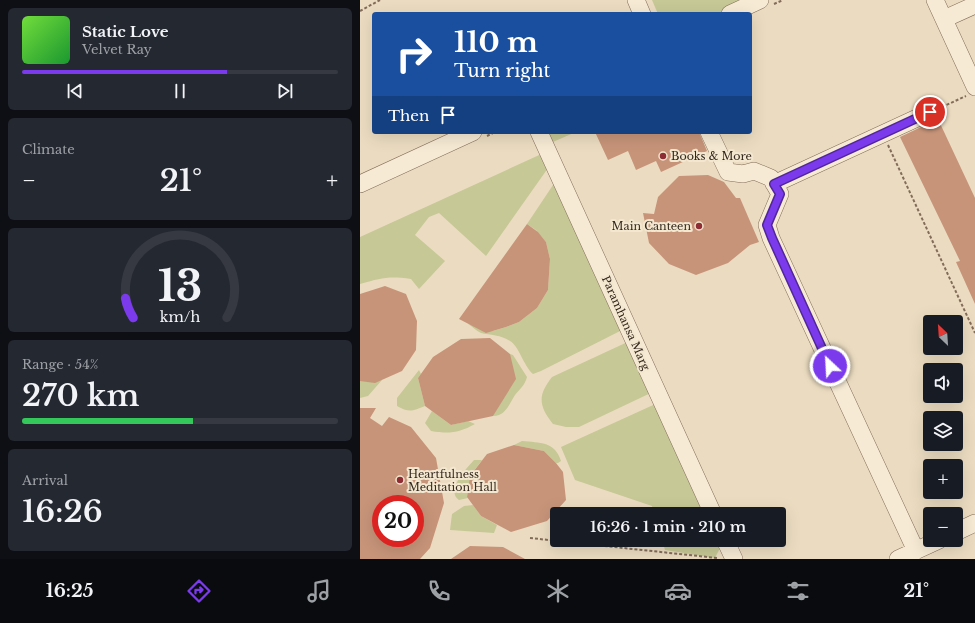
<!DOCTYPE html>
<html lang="en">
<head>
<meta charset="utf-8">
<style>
  body { margin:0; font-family:"Libre Baskerville",serif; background:#242831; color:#f1f3f6; height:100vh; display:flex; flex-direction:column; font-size:15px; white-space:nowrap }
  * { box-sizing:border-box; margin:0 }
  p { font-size:13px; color:#9ea1a6 }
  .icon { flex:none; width:22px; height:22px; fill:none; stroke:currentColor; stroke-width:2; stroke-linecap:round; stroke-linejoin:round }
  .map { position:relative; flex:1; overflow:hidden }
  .drawer { display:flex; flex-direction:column; gap:8px; padding:8px; background:#0d0f14; width:360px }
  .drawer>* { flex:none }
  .guide { position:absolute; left:12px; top:12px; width:380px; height:122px; border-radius:4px; box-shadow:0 4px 16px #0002; background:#1a4fa0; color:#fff; overflow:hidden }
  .needle { width:26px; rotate:335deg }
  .tools { position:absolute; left:563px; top:315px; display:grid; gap:8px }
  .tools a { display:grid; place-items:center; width:40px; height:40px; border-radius:4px; background:#171b24; box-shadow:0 4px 16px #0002; font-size:20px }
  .speed { position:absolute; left:12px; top:495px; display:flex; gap:8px; font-size:20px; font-weight:700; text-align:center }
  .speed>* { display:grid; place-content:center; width:52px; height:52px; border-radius:50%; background:#171b24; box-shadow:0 4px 16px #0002; line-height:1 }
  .speed .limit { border:6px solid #d22; background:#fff; color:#111 }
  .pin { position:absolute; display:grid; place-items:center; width:34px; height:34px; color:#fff; margin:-17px; border:2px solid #fff; border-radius:50%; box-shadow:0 1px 4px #0007 }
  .me { position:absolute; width:44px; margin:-22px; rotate:335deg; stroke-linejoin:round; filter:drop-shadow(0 0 3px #0008) }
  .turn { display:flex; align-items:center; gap:14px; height:84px; padding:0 16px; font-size:18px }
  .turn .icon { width:52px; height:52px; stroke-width:2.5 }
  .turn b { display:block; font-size:28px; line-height:34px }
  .then { display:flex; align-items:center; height:38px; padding:0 16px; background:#0003; gap:8px; font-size:15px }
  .big { font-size:30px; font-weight:600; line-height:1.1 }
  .drawer .widget { flex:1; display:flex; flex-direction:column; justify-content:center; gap:6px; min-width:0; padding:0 14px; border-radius:6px; background:#242831 }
  .drawer .dial { align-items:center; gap:0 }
  .dial svg { height:104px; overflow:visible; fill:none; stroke:#363941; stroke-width:7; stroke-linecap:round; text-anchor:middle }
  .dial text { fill:#f1f3f6; stroke:none }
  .song { display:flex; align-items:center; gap:12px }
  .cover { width:48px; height:48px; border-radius:6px; background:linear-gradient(135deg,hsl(100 70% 55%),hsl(130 70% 35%)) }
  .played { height:4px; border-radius:2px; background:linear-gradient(90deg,#7c3aed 65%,#363941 65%) }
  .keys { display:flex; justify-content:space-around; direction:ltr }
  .heat { display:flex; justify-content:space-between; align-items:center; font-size:22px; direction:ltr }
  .charge { height:6px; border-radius:3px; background:linear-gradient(90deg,#34c759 54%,#363941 0) }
  .trip { position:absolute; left:190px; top:507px; width:236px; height:40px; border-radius:4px; background:#171b24; box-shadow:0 4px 16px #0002; font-weight:600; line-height:40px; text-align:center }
  .tab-bar { display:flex; height:64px; justify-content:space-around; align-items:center; background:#090b0e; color:#9ea1a6 }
  .tab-bar .icon { width:28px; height:28px }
  .tab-bar .current { color:#7c3aed }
  .tab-bar b { font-size:18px; color:#f1f3f6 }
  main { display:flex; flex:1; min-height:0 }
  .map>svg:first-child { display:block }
</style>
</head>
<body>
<main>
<section class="drawer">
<div class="widget">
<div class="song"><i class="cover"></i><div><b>Static Love</b><p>Velvet Ray</p></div></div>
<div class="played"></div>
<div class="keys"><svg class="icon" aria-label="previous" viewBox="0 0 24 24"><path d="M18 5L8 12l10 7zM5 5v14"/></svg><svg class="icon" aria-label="pause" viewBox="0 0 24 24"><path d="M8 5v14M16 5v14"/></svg><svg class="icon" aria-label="next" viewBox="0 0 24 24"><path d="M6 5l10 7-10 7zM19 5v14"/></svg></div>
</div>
<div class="widget"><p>Climate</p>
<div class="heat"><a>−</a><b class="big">21°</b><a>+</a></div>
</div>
<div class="widget dial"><svg viewBox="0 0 100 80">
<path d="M14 69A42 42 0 1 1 86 69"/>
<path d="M14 69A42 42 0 0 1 8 54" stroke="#7c3aed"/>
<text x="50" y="56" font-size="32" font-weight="700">13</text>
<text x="50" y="72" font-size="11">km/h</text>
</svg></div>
<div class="widget"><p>Range · 54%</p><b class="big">270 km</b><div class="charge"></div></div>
<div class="widget"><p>Arrival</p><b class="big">16:26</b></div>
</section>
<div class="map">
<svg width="615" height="559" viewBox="0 0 615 559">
  <rect width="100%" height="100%" fill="#ebdcc1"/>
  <path fill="#c6c896" d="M292,0H387L356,14H298Z
    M179,132H216L186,145Z
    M188,151L193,161L126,256L79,213L69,217L55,235L85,261L59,289L51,279C28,276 22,278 0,284V237Z
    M199,176L268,327L181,371L173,374C163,365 159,346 150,341C141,335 130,335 121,333C116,331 112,326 108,324L133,331L146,327L159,322L177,308L188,290L190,259L186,242L176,230L167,224Z
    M274,339L297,390L219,427H206L193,424C179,406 177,396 192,377Z
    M150,354L153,355L167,377C165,385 160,389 155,395C149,404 146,416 133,416Z
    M59,370L61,374L58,378L65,406C53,411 49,413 37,406V398Z
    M22,380L8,396L0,398V381Z
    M302,401L353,514H294L292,506L215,480L201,447Z
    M72,411L91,425L108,421L115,424C99,433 89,434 71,431L65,423Z
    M162,441C180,443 195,441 201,461L198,463H196L184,451L154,445Z
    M114,460H122L110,476L107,497L108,498L99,500C85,490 107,468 114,460Z
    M113,505L121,516L137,525L134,533L90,530L92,514L104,506Z
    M302,540H364L355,558L305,550Z"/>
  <path fill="#c79479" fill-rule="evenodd" d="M578,119L615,198V304L596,262L600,261L540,137Z
    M235,132H339L347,151L301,172L296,161L276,170L268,151L248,160Z
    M348,175L364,182L376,198H380L399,242L390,245L368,263L336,275L309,264L289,243L283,213L294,214L298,197L319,176Z
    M167,224L178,232L186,242L190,259L188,290L177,308L159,322L146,327L126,333L99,319Z
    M25,286L46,294L57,321L56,350L42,371L15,383L0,381V294Z
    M130,338L150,354L156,379L133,416L91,425L65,406L58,378L73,357L101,339Z
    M0,408H16L10,418L22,426L29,417L51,427L76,458L84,503L70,548L60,559H0ZM21,504H55V538H21Z
    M154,445L184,451L196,463L203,472L206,500L187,521L151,532L121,516L107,497L110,476L127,454Z
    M110,546L143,547L165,559H91Z"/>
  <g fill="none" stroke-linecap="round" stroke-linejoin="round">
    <defs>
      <path id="minor" d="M276,0L282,14
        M575,0L615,87
        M370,14L400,0
        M584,19L615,5
        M179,132L353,514
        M349,132L368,172L383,174L394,171L411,178L420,194L407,225L411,238L556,551
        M0,184L113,132
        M414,184L570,112
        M596,532L615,523
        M365,540L374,559
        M538,559L579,540"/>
    </defs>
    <use href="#minor" stroke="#836d5a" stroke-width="18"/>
    <path stroke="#836d5a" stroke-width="2" stroke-dasharray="3 2" stroke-linecap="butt" d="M414,4L423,0
      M0,11L20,0
      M582,107L606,96
      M127,136L135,132
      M528,145L615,333
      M170,538L357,558"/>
    <use href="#minor" stroke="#f6ead4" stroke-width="17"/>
  </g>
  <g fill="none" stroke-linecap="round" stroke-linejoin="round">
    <defs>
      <path id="route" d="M470,366L412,238L407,225L420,194L414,184L570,112"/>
    </defs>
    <use href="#route" stroke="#51269a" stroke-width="10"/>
    <use href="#route" stroke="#7c3aed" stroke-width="7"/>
  </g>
  <g fill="#8f2d35" stroke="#f3e7d0" stroke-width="1.5">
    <circle cx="303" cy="156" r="4"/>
    <circle cx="339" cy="226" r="4"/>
    <circle cx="40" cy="480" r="4"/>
  </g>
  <g text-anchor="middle" stroke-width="4" stroke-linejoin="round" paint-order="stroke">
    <g font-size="11" fill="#34271d" stroke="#f3e7d0" text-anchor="start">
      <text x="311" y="160">Books &amp; More</text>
      <text x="331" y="230" text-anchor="end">Main Canteen</text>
      <text x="48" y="478">Heartfulness<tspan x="48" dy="13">Meditation Hall</tspan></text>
    </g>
    <g font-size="11" fill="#34271d" stroke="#f3e7d0">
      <text transform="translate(266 323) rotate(66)" y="4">Paramhansa Marg</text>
    </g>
  </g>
</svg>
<div class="tools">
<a><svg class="needle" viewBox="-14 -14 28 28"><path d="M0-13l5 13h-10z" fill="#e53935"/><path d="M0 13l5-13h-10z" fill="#9ea1a6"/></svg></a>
<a><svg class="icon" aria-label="sound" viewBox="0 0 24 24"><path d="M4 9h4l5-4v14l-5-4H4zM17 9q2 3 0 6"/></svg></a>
<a><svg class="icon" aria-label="layers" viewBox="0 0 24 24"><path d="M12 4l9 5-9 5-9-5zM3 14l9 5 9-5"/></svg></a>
<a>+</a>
<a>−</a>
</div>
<div class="speed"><div class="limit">20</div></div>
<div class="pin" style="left:570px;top:112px;background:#d93025"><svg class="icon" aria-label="arrive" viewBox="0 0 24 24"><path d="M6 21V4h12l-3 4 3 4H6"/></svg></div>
<svg class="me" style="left:470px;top:366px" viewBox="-20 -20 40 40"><circle r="17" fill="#7c3aed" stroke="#fff" stroke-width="3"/><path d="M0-11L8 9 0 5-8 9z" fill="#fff"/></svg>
<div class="trip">16:26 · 1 min · 210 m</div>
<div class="guide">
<div class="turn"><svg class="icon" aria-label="right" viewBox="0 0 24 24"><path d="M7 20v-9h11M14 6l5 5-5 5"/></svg><div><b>110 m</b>Turn right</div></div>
<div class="then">Then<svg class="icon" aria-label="arrive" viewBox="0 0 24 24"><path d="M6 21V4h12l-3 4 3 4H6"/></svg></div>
</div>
</div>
</main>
<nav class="tab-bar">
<b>16:25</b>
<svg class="icon current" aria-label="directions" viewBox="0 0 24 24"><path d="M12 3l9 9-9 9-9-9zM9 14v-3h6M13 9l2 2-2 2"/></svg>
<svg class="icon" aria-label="music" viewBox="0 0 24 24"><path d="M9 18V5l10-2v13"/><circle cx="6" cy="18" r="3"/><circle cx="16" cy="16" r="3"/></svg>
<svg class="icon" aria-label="phone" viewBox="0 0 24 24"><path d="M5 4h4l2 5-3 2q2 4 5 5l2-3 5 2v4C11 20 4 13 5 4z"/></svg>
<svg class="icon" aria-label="climate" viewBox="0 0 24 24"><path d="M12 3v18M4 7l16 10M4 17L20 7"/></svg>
<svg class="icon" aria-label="car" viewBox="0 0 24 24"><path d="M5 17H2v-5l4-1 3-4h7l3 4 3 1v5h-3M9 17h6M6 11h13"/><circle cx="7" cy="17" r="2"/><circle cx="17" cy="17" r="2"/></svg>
<svg class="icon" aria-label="filters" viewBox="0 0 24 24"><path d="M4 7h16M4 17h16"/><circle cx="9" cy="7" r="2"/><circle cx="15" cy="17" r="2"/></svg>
<b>21°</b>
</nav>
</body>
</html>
